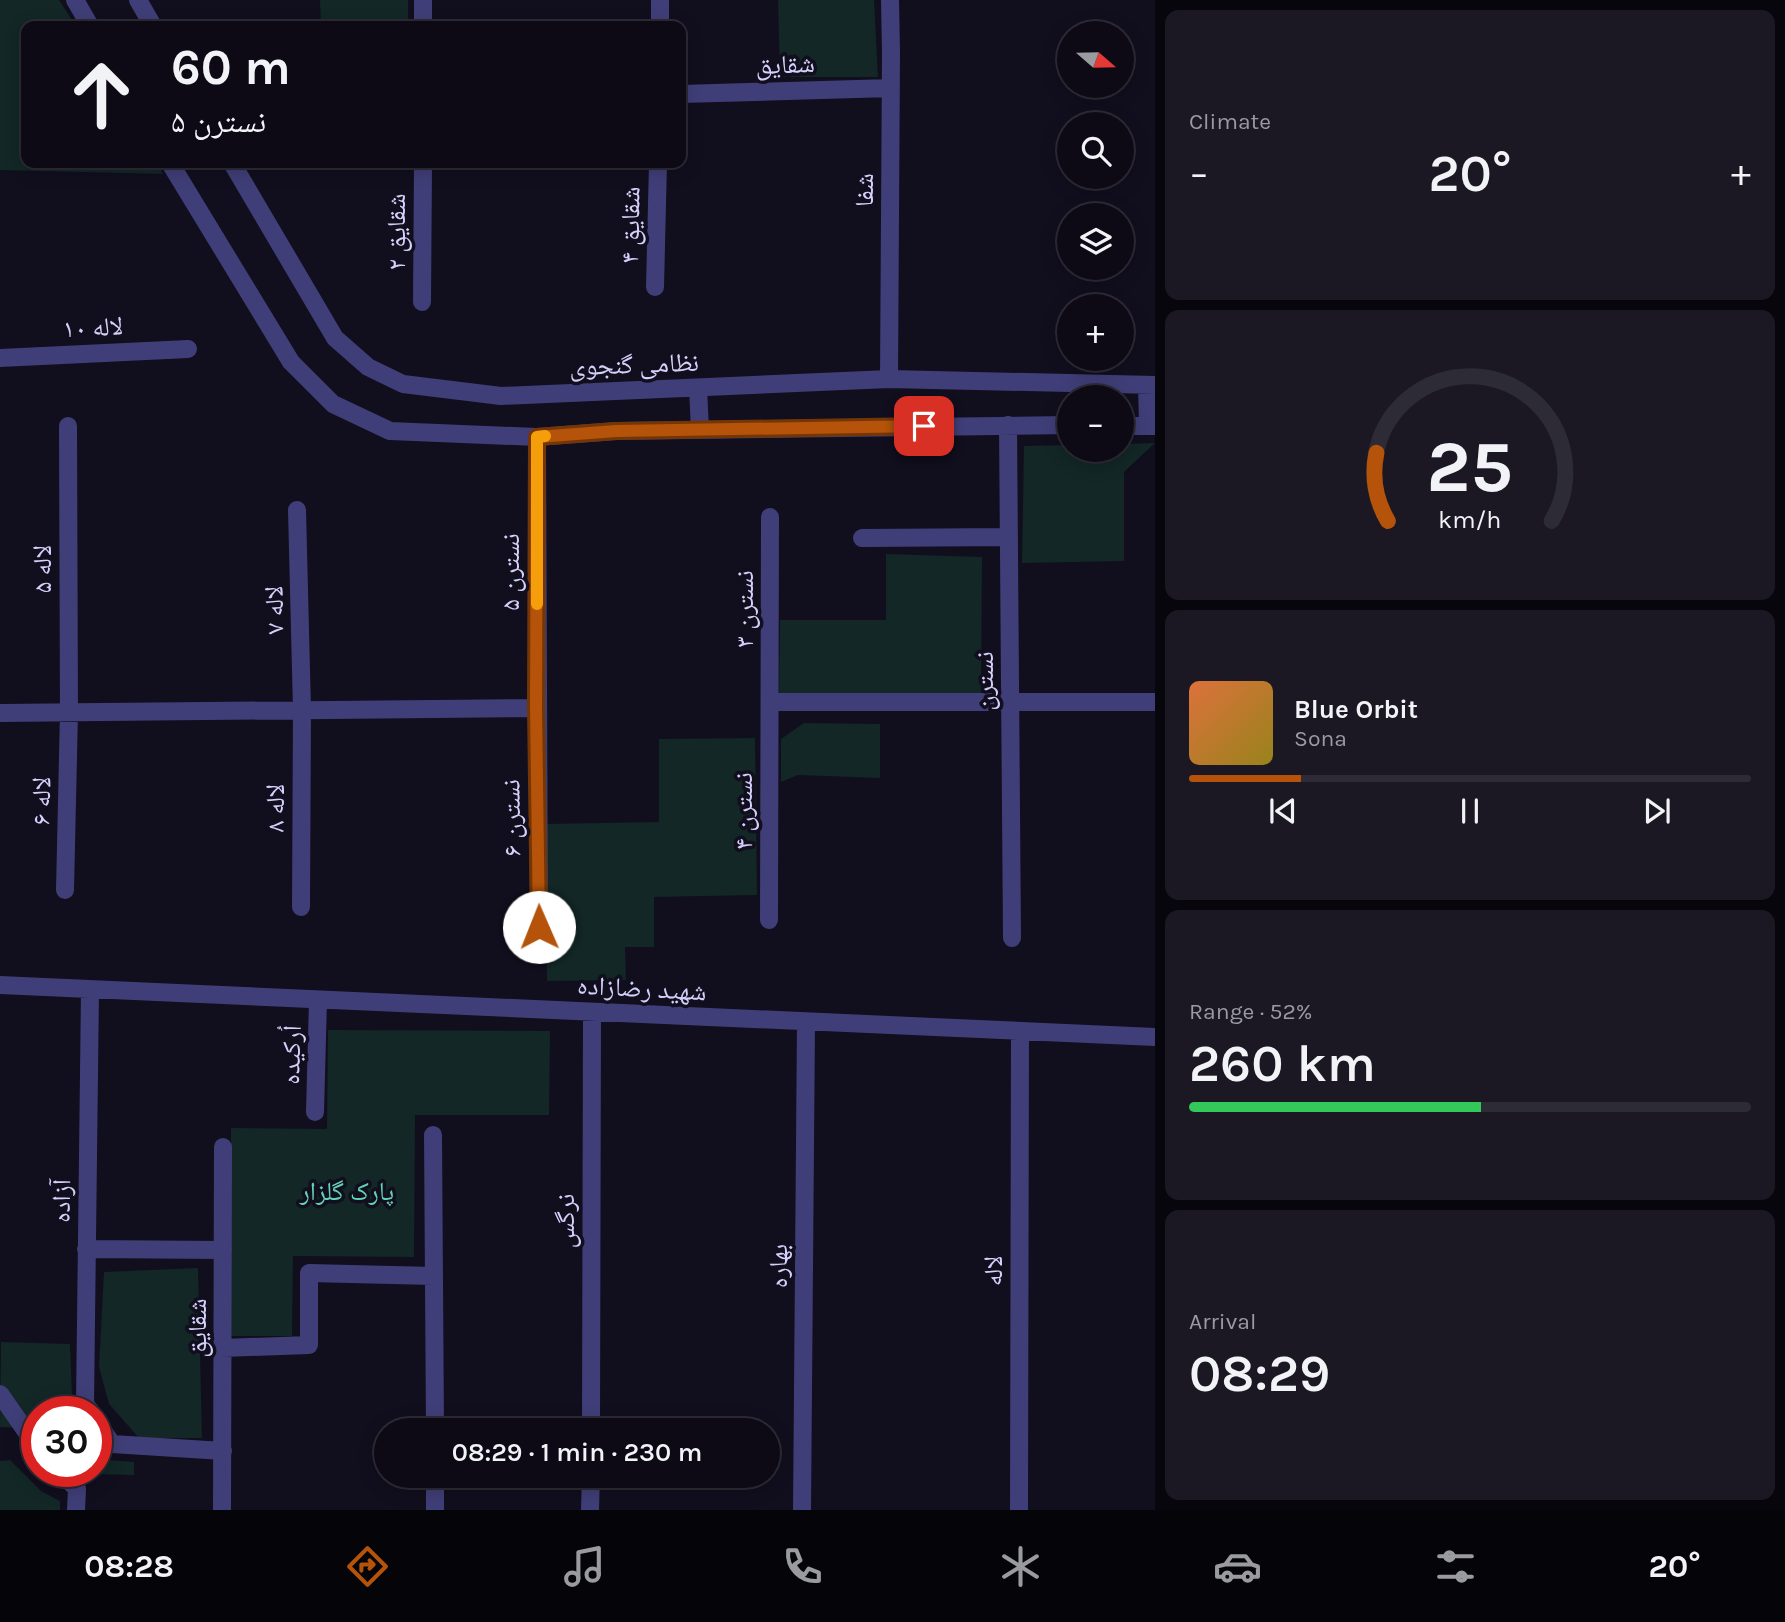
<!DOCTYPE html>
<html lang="en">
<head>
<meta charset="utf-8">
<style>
  body { margin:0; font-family:Karla,"Noto Naskh Arabic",sans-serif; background:#1b1823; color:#f1f3f6; height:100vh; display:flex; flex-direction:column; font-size:26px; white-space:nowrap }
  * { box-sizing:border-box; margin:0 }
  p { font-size:23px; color:#9a9aa1 }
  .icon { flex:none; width:38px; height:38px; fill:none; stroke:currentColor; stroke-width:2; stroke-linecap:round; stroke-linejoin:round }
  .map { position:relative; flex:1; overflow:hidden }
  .drawer { display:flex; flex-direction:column; gap:10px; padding:10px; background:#07060c; width:630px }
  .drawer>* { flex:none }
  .top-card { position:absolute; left:21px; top:21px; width:665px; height:147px; border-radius:14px; box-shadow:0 4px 18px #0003,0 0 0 2px #2d2b35; background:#0d0a16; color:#f1f3f6; overflow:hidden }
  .needle { width:46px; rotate:110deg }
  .tools { position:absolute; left:1057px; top:21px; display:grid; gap:14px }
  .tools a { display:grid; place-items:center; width:77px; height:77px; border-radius:50%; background:#0d0a16; box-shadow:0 4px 18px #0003,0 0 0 2px #2d2b35; font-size:35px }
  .speed { position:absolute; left:21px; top:1396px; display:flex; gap:14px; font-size:35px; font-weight:700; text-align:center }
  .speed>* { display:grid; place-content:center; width:91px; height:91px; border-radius:50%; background:#0d0a16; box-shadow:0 4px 18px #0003,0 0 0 2px #2d2b35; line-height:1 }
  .speed .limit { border:10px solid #d22; background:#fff; color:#111 }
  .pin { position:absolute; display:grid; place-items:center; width:60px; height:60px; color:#fff; margin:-30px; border-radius:14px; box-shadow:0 4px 10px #0006 }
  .me { position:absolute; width:77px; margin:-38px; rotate:359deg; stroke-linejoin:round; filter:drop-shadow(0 0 5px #0008) }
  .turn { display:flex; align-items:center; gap:24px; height:147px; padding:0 35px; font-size:32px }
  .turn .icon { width:91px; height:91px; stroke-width:2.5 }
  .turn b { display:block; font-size:49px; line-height:60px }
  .big { font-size:52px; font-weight:600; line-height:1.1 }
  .drawer .tile { flex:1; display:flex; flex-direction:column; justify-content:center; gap:10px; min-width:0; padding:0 24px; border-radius:14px; background:#1b1823 }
  .drawer .dial { align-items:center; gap:0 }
  .dial svg { height:182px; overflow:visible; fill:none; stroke:#2d2b35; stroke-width:7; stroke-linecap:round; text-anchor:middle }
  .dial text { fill:#f1f3f6; stroke:none }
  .song { display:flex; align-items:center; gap:21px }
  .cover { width:84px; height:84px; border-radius:10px; background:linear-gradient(135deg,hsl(20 70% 55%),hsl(50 70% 35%)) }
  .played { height:7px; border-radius:4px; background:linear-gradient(90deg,#b45309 20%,#2d2b35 20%) }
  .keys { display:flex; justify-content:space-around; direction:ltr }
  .heat { display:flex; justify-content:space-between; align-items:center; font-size:38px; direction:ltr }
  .charge { height:10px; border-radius:5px; background:linear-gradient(90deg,#34c759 52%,#2d2b35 0) }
  .trip { position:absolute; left:374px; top:1418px; width:406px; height:70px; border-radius:35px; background:#0d0a16; box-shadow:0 4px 18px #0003,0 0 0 2px #2d2b35; font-weight:600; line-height:70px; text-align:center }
  .tab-bar { display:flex; height:112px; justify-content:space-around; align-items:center; background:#050409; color:#9a9aa1 }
  .tab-bar .icon { width:49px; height:49px }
  .tab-bar .current { color:#b45309 }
  .tab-bar b { font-size:32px; color:#f1f3f6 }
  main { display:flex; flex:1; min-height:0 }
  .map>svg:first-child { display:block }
</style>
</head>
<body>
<main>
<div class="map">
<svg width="1155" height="1510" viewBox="0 0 1155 1510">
  <rect width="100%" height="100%" fill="#110e1e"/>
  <path fill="#122726" d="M0,0H59L76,26H26V163H157L163,174L0,170Z
    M320,0H408V26H321Z
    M778,0H874L878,77H780Z
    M1155,443L1124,472V561L1022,563L1024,446L1069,445V450H1122V444Z
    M886,554L982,557L981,694L779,695L780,620H886Z
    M804,723L880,724V778L798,775L781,782V739Z
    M755,738L757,895L654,897V947H625L626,980L547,981L545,824L659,822V739Z
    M328,1030L550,1031L549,1115H415L414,1257L293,1256L292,1336H230L231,1128L327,1129Z
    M198,1268L202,1438H139L109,1404L99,1367L104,1272Z
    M1,1342L70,1344L72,1395L60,1401L69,1412H37V1429L0,1427Z
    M96,1446L107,1460L134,1462V1475L90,1474L85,1482L76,1472H96Z
    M10,1460L41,1491L60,1501V1510H0V1461Z"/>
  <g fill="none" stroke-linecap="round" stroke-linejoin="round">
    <path stroke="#403e78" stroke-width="18" d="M75,0L90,26
      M138,0L153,26
      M423,26V0
      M660,26V0
      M681,94L891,88
      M170,163L291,362L333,404L390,431L537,437L616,431L1069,425
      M232,163L335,338L368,367L403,384L501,396L889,379L1155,385
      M655,287L658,163
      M422,302L423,163
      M0,358L188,349
      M889,379L891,52L890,0
      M1147,385L1148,426
      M698,388L700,430
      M1008,425L1012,938
      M1122,426H1155
      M537,437L539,927
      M297,510L302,710L301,907
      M862,538L1009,537
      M770,702H1155
      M0,713L536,708
      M65,890L69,712L68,426
      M769,920L770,517
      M0,985L1155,1037
      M90,990L85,1404L91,1412
      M315,1112L318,1000
      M433,1135L435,1430
      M86,1249L223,1250
      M223,1348L309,1345V1273L434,1276
      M0,1394L37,1447
      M96,1421L112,1444L223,1451
      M591,1430L592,1012
      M60,1472L77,1489L76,1510
      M435,1475V1510
      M222,1510L223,1147
      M590,1510L591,1475
      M802,1510L806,1022
      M1019,1510L1020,1031"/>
  </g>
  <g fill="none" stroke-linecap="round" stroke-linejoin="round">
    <defs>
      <path id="route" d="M539,927L536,708L537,437L616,431L924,426"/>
    </defs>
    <use href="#route" stroke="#753606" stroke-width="18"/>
    <use href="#route" stroke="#b45309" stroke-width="12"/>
    <path stroke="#f59e0b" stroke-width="12" d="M537,604V437L545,436"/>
  </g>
  <g text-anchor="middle" stroke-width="7" stroke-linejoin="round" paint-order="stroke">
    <g font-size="26" fill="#d5d0fa" stroke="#110e1e">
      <text transform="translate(785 64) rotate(-2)" y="9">شقایق</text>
      <text transform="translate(864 190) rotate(-90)" y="9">شفا</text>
      <text transform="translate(630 225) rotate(-89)" y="9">شقایق ۴</text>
      <text transform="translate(396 232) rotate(-90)" y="9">شقایق ۲</text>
      <text transform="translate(93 327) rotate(-3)" y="9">لاله ۱۰</text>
      <text transform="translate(634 364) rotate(-2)" y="9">نظامی گنجوی</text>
      <text transform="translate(42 569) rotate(-90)" y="9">لاله ۵</text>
      <text transform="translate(510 572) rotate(-90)" y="9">نسترن ۵</text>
      <text transform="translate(744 609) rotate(-90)" y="9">نسترن ۳</text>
      <text transform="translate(274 610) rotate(-91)" y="9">لاله ۷</text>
      <text transform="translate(984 681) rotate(-90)" y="9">نسترن</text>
      <text transform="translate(41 801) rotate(-89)" y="9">لاله ۶</text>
      <text transform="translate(275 808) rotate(-90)" y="9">لاله ۸</text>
      <text transform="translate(743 811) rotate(-90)" y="9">نسترن ۴</text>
      <text transform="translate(511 818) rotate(-91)" y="9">نسترن ۶</text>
      <text transform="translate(642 988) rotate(3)" y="9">شهید رضازاده</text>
      <text transform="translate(291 1055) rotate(-88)" y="9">اُرکیده</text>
      <text transform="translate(61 1201) rotate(-89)" y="9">آزاده</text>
      <text transform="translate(565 1221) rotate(-90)" y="9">نرگس</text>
      <text transform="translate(778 1266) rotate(-90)" y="9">بهاره</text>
      <text transform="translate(993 1271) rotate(-90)" y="9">لاله</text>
      <text transform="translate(197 1328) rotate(-90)" y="9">شقایق</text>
    </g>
    <g font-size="26" fill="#64d2b7" stroke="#110e1e">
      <text x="347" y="1200">پارک گلزار</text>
    </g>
  </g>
</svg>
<div class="tools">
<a><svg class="needle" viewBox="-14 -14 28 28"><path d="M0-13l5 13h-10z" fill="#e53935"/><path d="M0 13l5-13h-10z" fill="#9a9aa1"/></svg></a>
<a><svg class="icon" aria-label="search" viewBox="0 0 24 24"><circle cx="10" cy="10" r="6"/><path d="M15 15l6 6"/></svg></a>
<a><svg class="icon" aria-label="layers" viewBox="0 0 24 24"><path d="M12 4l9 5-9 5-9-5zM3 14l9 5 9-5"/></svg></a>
<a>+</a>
<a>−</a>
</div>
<div class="speed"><div class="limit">30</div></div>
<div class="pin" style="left:924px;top:426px;background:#d93025"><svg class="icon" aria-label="arrive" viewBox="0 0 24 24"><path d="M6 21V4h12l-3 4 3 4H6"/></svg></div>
<svg class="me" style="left:539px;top:927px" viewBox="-20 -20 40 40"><circle r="19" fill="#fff"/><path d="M0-13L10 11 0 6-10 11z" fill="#b45309"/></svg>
<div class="trip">08:29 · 1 min · 230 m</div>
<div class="top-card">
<div class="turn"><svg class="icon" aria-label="ahead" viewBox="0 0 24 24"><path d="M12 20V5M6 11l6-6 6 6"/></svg><div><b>60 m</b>نسترن ۵</div></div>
</div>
</div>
<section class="drawer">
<div class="tile"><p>Climate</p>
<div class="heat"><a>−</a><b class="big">20°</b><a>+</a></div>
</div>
<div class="tile dial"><svg viewBox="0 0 100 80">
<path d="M14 69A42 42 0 1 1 86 69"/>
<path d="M14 69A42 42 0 0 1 9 39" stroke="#b45309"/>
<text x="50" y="56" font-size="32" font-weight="700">25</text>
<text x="50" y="72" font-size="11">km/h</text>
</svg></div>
<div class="tile">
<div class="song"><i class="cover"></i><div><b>Blue Orbit</b><p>Sona</p></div></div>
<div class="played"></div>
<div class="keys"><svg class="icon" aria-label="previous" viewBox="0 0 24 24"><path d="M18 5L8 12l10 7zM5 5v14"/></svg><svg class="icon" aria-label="pause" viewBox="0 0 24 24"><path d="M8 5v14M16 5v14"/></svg><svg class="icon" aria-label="next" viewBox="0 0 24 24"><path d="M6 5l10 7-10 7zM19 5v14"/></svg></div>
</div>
<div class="tile"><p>Range · 52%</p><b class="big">260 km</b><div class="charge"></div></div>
<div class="tile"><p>Arrival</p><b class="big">08:29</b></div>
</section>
</main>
<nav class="tab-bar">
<b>08:28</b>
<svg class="icon current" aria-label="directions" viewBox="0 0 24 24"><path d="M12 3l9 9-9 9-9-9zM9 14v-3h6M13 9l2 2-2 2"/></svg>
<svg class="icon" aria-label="music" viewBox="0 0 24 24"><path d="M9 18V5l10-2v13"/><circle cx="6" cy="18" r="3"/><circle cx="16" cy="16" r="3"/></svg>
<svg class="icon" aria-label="phone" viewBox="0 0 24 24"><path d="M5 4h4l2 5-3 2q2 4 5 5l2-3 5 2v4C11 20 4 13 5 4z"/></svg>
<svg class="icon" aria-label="climate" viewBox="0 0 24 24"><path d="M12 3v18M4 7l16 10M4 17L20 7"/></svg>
<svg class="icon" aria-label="car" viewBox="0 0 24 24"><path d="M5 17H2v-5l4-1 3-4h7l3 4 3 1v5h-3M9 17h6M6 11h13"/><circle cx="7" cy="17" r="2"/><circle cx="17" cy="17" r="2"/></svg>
<svg class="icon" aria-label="filters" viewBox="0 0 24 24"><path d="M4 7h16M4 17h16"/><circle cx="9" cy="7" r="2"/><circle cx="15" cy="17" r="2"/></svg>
<b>20°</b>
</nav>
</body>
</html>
